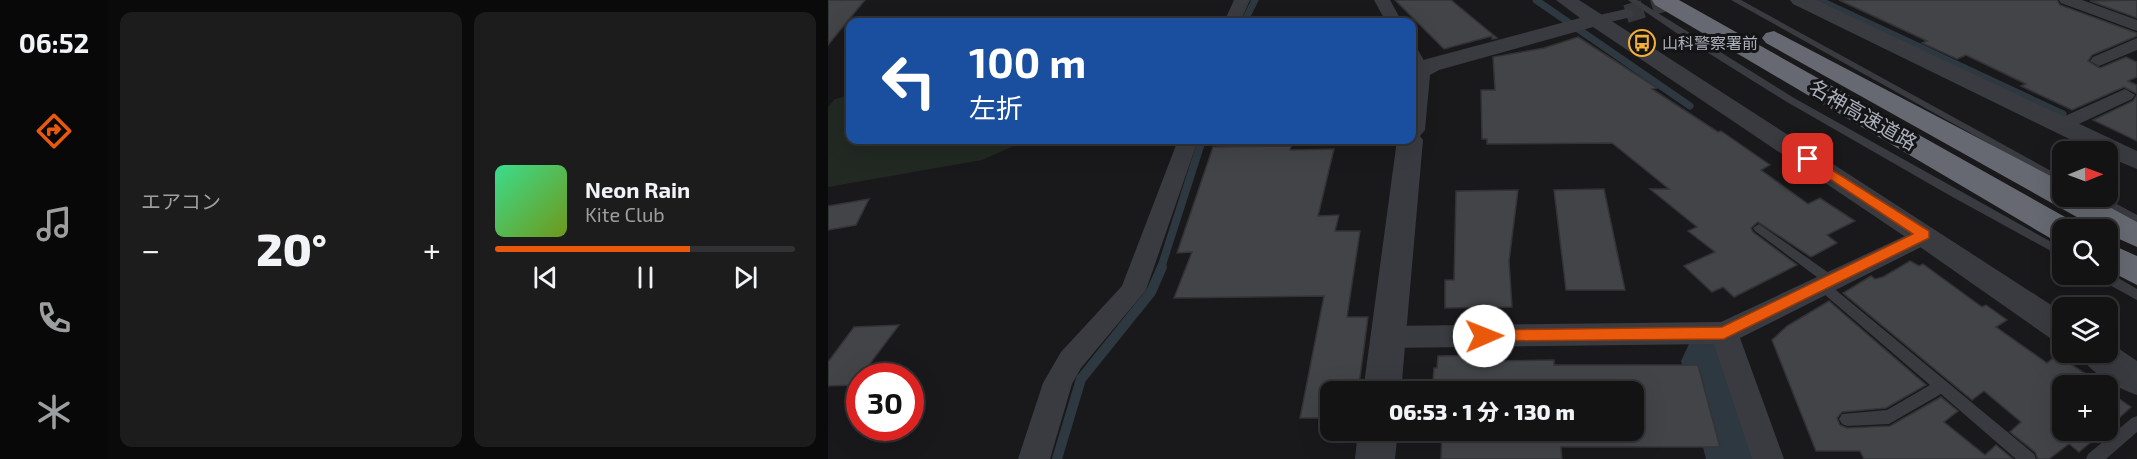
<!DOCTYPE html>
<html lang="ja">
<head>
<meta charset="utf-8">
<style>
  body { margin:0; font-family:"Exo 2","Noto Sans JP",sans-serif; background:#1c1c1d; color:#f1f3f6; height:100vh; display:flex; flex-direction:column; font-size:22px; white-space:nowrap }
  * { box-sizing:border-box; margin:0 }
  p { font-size:20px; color:#9d9ea0 }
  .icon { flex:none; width:33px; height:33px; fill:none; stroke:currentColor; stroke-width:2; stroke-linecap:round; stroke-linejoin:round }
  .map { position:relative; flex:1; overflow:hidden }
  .panel { display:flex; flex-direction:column; gap:12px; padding:12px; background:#0a0a0b; width:720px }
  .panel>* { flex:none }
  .hud { position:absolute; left:18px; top:18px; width:570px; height:126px; border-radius:12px; box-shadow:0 6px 24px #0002,0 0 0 2px #323234; background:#1a4fa0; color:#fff; overflow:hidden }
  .needle { width:39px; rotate:89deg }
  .controls { position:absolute; left:1224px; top:141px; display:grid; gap:12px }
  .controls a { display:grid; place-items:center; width:66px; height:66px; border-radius:12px; background:#131314; box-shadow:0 6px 24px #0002,0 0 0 2px #323234; font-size:30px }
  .speed { position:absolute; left:18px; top:363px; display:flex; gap:12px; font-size:30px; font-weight:700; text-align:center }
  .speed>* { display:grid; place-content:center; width:78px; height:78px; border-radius:50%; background:#131314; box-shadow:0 6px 24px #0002,0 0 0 2px #323234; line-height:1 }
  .speed .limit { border:9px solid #d22; background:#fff; color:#111 }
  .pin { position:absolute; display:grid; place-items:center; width:51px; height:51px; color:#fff; margin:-26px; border-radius:12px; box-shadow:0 3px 9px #0006 }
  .me { position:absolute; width:66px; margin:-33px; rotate:89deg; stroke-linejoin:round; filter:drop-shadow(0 0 4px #0008) }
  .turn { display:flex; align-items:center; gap:21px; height:126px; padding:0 24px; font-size:27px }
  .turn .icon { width:78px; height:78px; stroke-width:2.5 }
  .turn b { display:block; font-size:42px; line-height:51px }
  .big { font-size:45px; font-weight:800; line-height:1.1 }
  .panel .card { flex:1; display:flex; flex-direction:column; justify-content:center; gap:9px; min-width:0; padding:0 21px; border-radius:12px; background:#1c1c1d }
  .song { display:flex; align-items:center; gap:18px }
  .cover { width:72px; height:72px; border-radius:9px; background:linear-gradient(135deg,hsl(150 70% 55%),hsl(80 70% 35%)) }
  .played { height:6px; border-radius:3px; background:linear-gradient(90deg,#ea580c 65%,#323234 65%) }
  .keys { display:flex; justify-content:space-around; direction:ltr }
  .heat { display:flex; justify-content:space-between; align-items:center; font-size:33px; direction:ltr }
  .panel .tiles { flex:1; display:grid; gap:12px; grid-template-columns:repeat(2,1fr) }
  .trip { position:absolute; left:492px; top:381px; width:324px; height:60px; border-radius:12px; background:#131314; box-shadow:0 6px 24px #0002,0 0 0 2px #323234; font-weight:800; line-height:60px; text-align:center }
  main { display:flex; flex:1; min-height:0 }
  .tab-bar { display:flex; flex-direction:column; width:108px; justify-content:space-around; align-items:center; background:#080808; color:#9d9ea0 }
  .tab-bar .icon { width:42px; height:42px }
  .tab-bar .selected { color:#ea580c }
  .tab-bar b { font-size:27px; color:#f1f3f6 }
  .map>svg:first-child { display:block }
</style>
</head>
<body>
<main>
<nav class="tab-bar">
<b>06:52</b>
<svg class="icon selected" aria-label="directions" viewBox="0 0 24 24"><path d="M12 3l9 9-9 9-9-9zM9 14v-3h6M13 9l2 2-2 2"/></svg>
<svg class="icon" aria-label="music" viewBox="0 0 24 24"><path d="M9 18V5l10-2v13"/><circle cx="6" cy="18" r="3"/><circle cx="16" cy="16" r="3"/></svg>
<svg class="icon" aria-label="phone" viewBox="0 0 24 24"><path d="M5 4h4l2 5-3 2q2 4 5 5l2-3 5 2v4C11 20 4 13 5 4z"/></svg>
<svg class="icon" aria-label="climate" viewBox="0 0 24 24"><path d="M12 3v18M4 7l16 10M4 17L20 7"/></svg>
</nav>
<section class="panel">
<div class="tiles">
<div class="card"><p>エアコン</p>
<div class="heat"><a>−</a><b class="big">20°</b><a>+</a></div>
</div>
<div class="card">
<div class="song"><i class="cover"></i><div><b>Neon Rain</b><p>Kite Club</p></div></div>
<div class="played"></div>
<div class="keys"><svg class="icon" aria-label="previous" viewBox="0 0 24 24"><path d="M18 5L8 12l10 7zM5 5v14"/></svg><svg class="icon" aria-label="pause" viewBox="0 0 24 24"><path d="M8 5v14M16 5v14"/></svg><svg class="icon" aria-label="next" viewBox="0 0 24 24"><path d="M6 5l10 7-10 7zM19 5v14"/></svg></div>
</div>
</div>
</section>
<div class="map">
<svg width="1309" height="459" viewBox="0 0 1309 459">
  <rect width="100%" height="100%" fill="#19191b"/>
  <path fill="#212922" d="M22,95V140H199L154,160L0,187V107L7,99Z"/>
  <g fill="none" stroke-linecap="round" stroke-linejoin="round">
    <path stroke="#2e3840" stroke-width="7" d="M708,0L862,106
      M991,0L1235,114
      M416,22L427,0"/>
    <path stroke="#2e3840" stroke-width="8" d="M333,268L374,140"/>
    <path stroke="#2e3840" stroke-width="10" d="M229,459L253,379L323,292L334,267"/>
    <path fill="#2e3840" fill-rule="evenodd" d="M886,334L910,342L919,361L952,459H878L853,361L862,342Z"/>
  </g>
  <path fill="#434448" stroke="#333337" stroke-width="1.5" d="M0,0H37L0,45Z
    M567,0H623L669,38L664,39V36L616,49Z
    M1011,0H1229L1232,5L1309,33V36L1264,55L1260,61L1272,68L1298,57L1309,62V77L1300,81L1309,85V94L1296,87L1244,110L1193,86L1198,84L1138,55L1129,59L1094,43L1099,41Z
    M1309,0V18L1262,1Z
    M750,37L829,88L824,89L890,132L893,131L942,165L933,170L980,204L992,198L1027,221L999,235L1009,243L983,257L930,222L923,228L925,232L969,265L906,297L895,287L884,292L856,266L887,252L860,231L869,227L822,189H841L784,143L659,144V139H654L653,90H667L665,57L716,48Z
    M1309,95V141L1265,120L1305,101Z
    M463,146L462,150L506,149L490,216L511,215L507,231H532L519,317H540L530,392H502V418H472L496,296L346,298L364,252L349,253L385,147Z
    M776,189L797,290H738L726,190Z
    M690,190L681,261L684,307L617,308V280H626L628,191Z
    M41,199L28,225L0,230V206Z
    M1082,261L1091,266L1095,264L1154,307L1158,305L1179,320L1168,327L1219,363L1229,355L1267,380L1271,386H1234V430H1277L1251,452L1241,444L1221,459H1210L1207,452L1182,432L1193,422L1156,391L1144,400L1015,293L1043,276L1047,279L1055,277Z
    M1001,301L1098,385L1058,408L1014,412L1009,418L1012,425L1019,428L1062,426L1113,397L1130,411L1116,422L1157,455L1168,445L1185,459H1036L1032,451H988L944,340L959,326Z
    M71,325L26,385L0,386V362L26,327Z
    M664,355V361L726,360V365H870L892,447H733L734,459H613L614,430H806V392H604L606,368H609L610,356Z
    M1280,391L1303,407L1280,428Z"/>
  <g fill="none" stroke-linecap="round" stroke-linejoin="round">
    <path stroke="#36373b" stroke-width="18" stroke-dasharray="18 9" stroke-linecap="butt" d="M798,14L845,0"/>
    <path fill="#3a3b40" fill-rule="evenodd" d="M800,0H809L966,98L1234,248V257L1121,195L959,102L853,36Z
      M903,0H913L1234,177V184Z
      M1259,196H1274L1309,215V224Z
      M931,224L1008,278L1009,281L1008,284L1003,286L1206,454L1208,459H1188L1113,394L1061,424L1019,426L1014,424L1011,419L1014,414L1059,410L1102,385L989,288L987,285L993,280L927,231L925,228Z
      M1280,272L1309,289V300L1267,277L1266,274H1280Z
      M1309,416V432L1278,459H1258L1260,454L1304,418Z"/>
    <path fill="#3a3b40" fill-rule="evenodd" d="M406,0H422L412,22H396Z
      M546,0H562L574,22H558Z
      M1231,0H1254L1309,20V31L1233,3Z
      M798,9L804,11L806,14L804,17L768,25L760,20L762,17Z
      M1309,38V50L1271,66L1262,61L1265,57Z
      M584,49L590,50L602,71L599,75H587L584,70Z
      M1297,89L1307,95L1304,99L1240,129H1226L1223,125L1226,121Z
      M350,140H370L318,290L253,368L244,384L222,459H190L215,383L233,352L294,286Z
      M1096,227L1105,229L1108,235L1105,241L912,338L956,459H924L886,344L560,348L550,345L546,337L550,329L560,326L893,322Z"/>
    <path fill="#3a3b40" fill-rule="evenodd" d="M728,0H751L1234,312V342L1222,338L1085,242L765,27L611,70L602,75L597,130L592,136L595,140L573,392H535L569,140H584V68L595,60L752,18Z
      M962,0H988L1309,151V169L1280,157V152H1268L965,4Z
      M1281,342L1309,361V395C1289,388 1260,372 1250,352H1280Z
      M530,430H570L567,459H527Z"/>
    <path fill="#666971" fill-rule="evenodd" d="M824,0H851L1246,222L1250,230H1234V241L1222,238L827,5Z
      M946,31L1234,182V196H1261L1309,222V247L1280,234V230H1272L938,43L934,38L938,33Z
      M1280,243L1309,256V285L1280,270Z"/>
  </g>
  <path fill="#ea580c" stroke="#983908" stroke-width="1.5" d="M980,155L1101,231V238L896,339L650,341L648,336L656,330L894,327L1085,234L976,162L974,159Z"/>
  <defs>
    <symbol id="bus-ring" viewBox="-11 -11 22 22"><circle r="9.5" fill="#141416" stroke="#f5b137" stroke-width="1.5"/><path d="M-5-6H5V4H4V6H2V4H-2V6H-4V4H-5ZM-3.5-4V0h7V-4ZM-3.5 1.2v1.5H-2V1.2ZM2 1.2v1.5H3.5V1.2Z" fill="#f5b137"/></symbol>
  </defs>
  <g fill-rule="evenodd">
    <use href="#bus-ring" x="799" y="28" width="30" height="30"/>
  </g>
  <g text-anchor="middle" stroke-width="6" stroke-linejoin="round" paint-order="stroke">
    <g font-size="16" fill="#abb0bb" stroke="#141416" text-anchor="start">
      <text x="834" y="49">山科警察署前</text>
    </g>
    <g font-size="20" fill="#abb0bb" stroke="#141416">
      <text transform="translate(1035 115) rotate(30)" y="7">名神高速道路</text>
    </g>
  </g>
</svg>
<div class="controls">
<a><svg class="needle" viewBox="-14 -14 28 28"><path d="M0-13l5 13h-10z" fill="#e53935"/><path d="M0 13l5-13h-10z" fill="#9d9ea0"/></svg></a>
<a><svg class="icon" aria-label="search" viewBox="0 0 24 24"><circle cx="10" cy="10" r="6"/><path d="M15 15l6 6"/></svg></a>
<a><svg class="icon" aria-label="layers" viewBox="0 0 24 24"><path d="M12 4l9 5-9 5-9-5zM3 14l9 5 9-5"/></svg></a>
<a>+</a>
</div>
<div class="speed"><div class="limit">30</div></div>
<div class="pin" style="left:980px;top:159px;background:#d93025"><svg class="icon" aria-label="arrive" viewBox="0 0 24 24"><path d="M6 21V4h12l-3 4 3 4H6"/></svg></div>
<svg class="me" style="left:656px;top:336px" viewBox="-20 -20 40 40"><circle r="19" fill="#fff"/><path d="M0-13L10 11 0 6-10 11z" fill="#ea580c"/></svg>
<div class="trip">06:53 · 1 分 · 130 m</div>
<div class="hud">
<div class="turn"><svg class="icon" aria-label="left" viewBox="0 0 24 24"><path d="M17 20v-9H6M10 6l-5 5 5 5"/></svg><div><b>100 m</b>左折</div></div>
</div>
</div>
</main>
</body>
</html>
